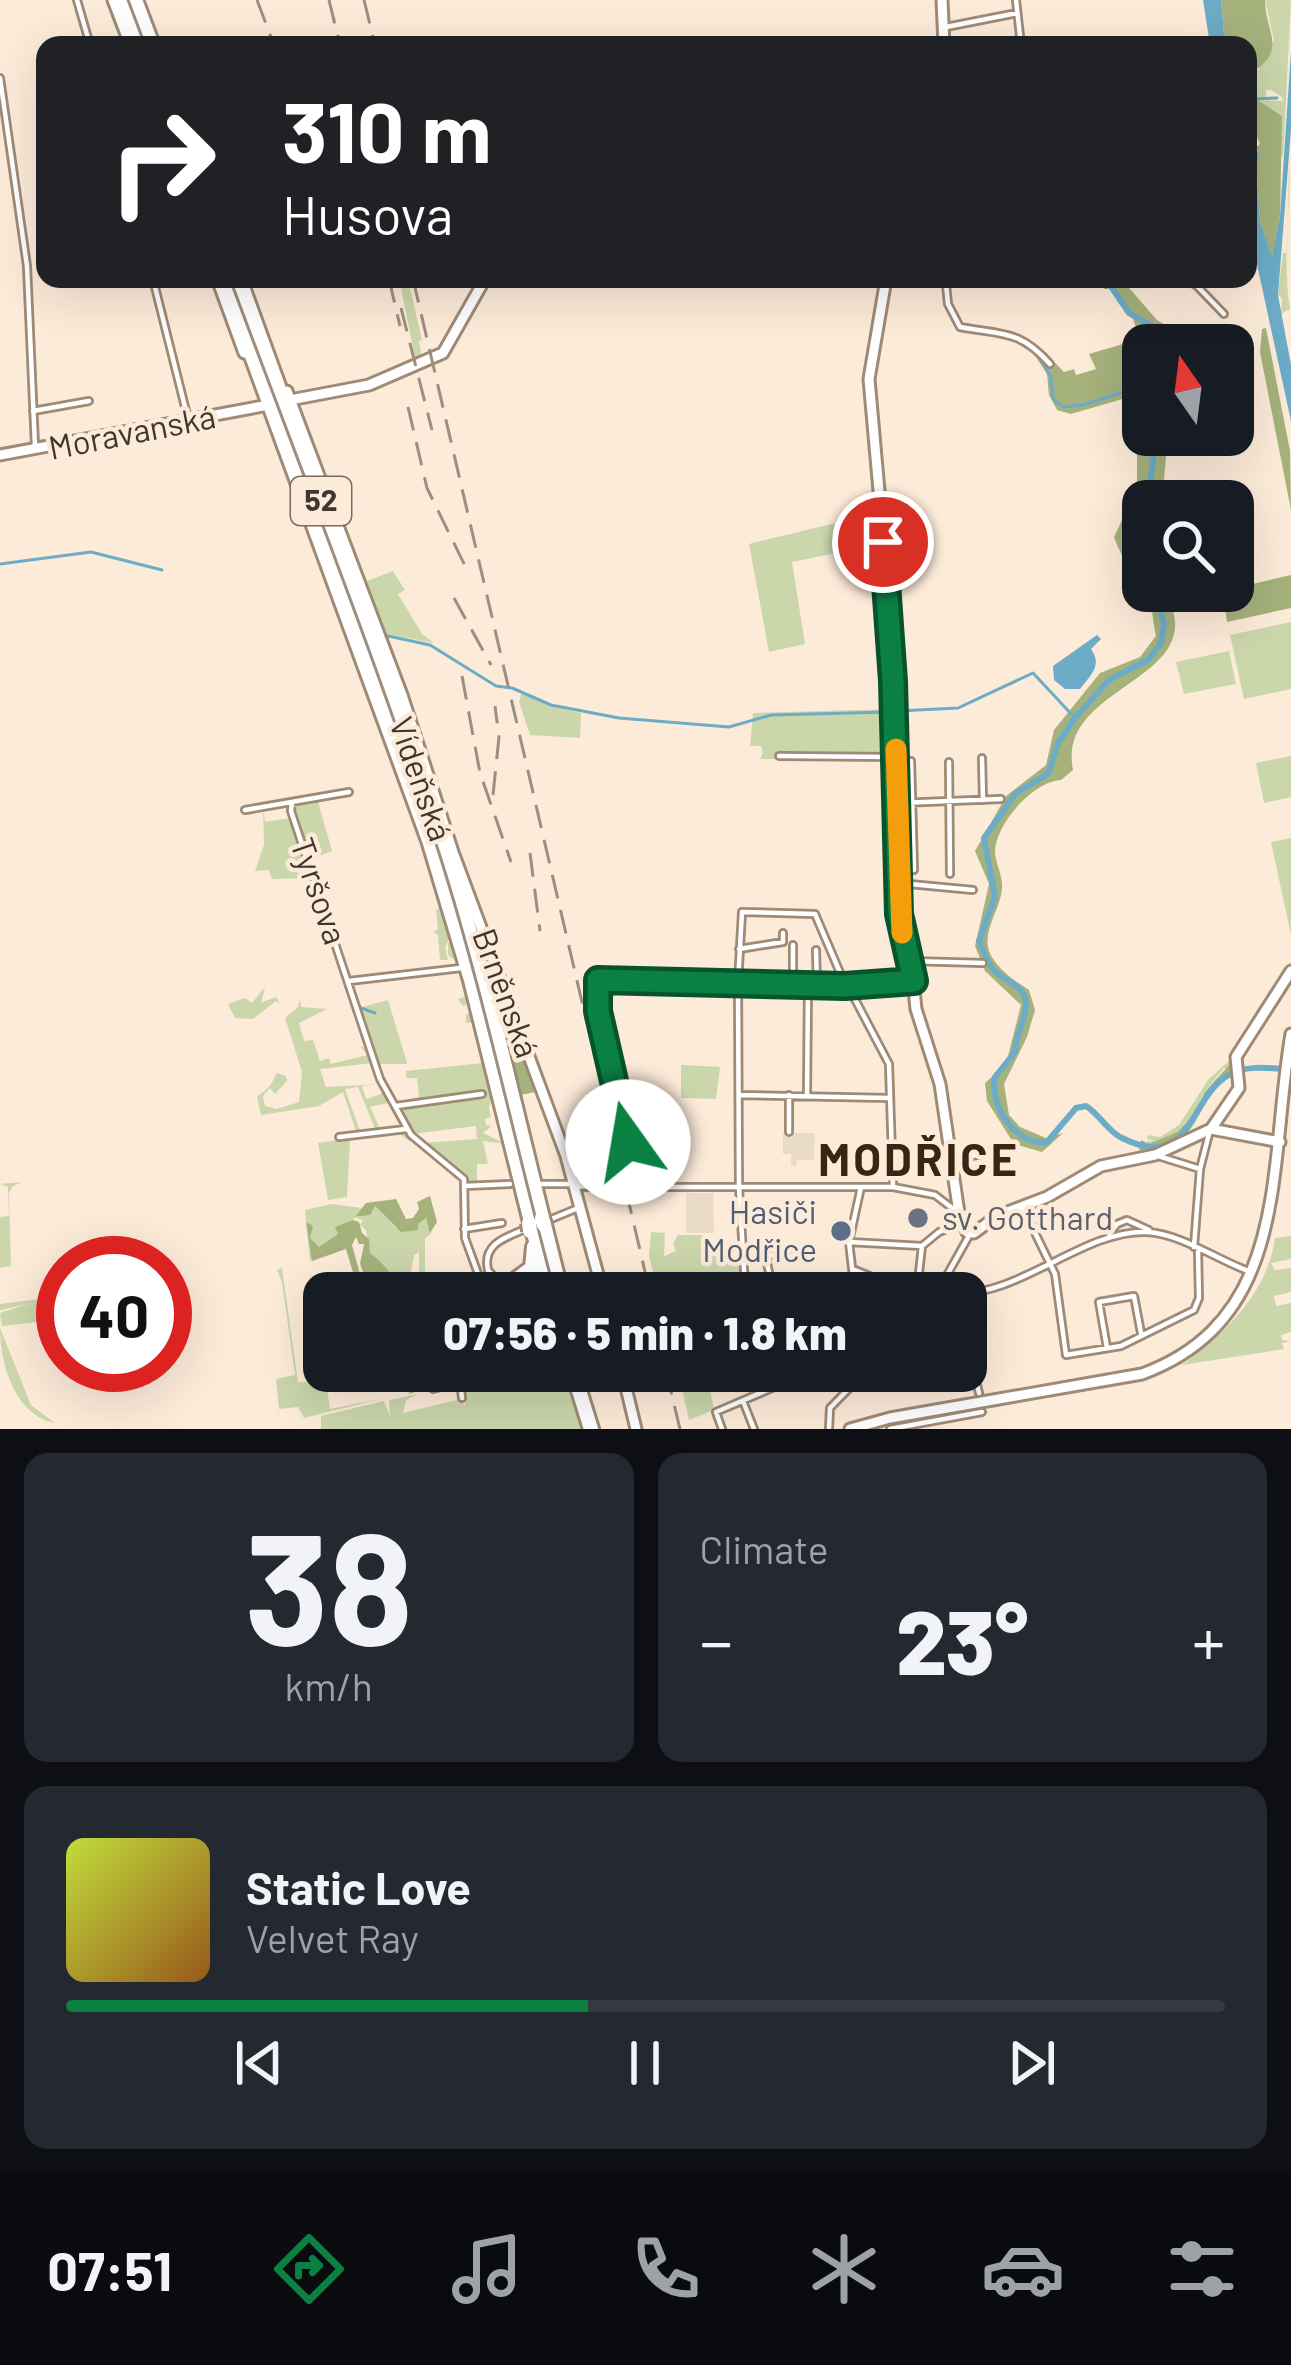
<!DOCTYPE html>
<html lang="en">
<head>
<meta charset="utf-8">
<style>
  body { margin:0; font-family:Barlow,sans-serif; background:#242831; color:#f1f3f6; height:100vh; display:flex; flex-direction:column; font-size:45px; white-space:nowrap }
  * { box-sizing:border-box; margin:0 }
  p { font-size:39px; color:#9ea1a6 }
  .icon { flex:none; width:66px; height:66px; fill:none; stroke:currentColor; stroke-width:2; stroke-linecap:round; stroke-linejoin:round }
  .map { position:relative; height:1429px; overflow:hidden }
  .details { display:flex; flex-direction:column; gap:24px; padding:24px; background:#0d0f14; flex:1 }
  .details>* { flex:none }
  .guide { position:absolute; left:36px; top:36px; width:1221px; height:252px; border-radius:24px; box-shadow:0 12px 48px #0002; background:#202124; color:#fff; overflow:hidden }
  .needle { width:78px; rotate:346deg }
  .fabs { position:absolute; left:1122px; top:324px; display:grid; gap:24px }
  .fabs a { display:grid; place-items:center; width:132px; height:132px; border-radius:24px; background:#171b24; box-shadow:0 12px 48px #0002; font-size:60px }
  .speed { position:absolute; left:36px; top:1236px; display:flex; gap:24px; font-size:60px; font-weight:700; text-align:center }
  .speed>* { display:grid; place-content:center; width:156px; height:156px; border-radius:50%; background:#171b24; box-shadow:0 12px 48px #0002; line-height:1 }
  .speed .limit { border:18px solid #d22; background:#fff; color:#111 }
  .pin { position:absolute; display:grid; place-items:center; width:102px; height:102px; color:#fff; margin:-51px; border:6px solid #fff; border-radius:50%; box-shadow:0 3px 12px #0007 }
  .me { position:absolute; width:132px; margin:-66px; rotate:347deg; stroke-linejoin:round; filter:drop-shadow(0 0 9px #0008) }
  .turn { display:flex; align-items:center; gap:42px; height:252px; padding:0 48px; font-size:54px }
  .turn .icon { width:156px; height:156px; stroke-width:2.5 }
  .turn b { display:block; font-size:84px; line-height:102px }
  .big { font-size:90px; font-weight:800; line-height:1.1 }
  .details .widget { flex:1; display:flex; flex-direction:column; justify-content:center; gap:18px; min-width:0; padding:0 42px; border-radius:24px; background:#242831 }
  .details .dial { align-items:center; gap:0 }
  .dial b { font-size:156px; line-height:1 }
  .song { display:flex; align-items:center; gap:36px }
  .cover { width:144px; height:144px; border-radius:18px; background:linear-gradient(135deg,hsl(70 70% 55%),hsl(30 70% 35%)) }
  .played { height:12px; border-radius:6px; background:linear-gradient(90deg,#0b8043 45%,#363941 45%) }
  .keys { display:flex; justify-content:space-around; direction:ltr }
  .heat { display:flex; justify-content:space-between; align-items:center; font-size:66px; direction:ltr }
  .details .tiles { flex:1; display:grid; gap:24px; grid-template-columns:1fr 1fr }
  .widget:last-child { grid-column:span 2 }
  .trip { position:absolute; left:303px; top:1272px; width:684px; height:120px; border-radius:24px; background:#171b24; box-shadow:0 12px 48px #0002; font-weight:800; line-height:120px; text-align:center }
  .tab-bar { display:flex; height:192px; justify-content:space-around; align-items:center; background:#090b0e; color:#9ea1a6 }
  .tab-bar .icon { width:84px; height:84px }
  .tab-bar .on { color:#0b8043 }
  .tab-bar b { font-size:54px; color:#f1f3f6 }
  .map>svg:first-child { display:block }
</style>
</head>
<body>
<div class="map">
<svg width="1291" height="1429" viewBox="0 0 1291 1429">
  <rect width="100%" height="100%" fill="#fdebd9"/>
  <path fill="#eadbc9" d="M783,1133H815L814,1160H797L796,1166H791V1154H783Z
    M686,1193H713L714,1233H686Z"/>
  <path fill="#cbd6ab" d="M1265,0H1291L1283,158L1279,151L1282,116L1259,100L1283,101L1282,97L1271,90H1266V97L1255,98L1248,93L1251,73L1259,69L1274,40Z
    M1289,164C1291,206 1282,263 1290,309L1281,314L1282,298L1278,295L1283,253H1287Z
    M399,279H408L422,340L419,341L422,358L416,362Z
    M877,513L880,544L792,562L805,644L769,652L749,544Z
    M393,571L405,590L398,594L422,634L434,643L386,634L367,581Z
    M1291,622V689L1244,699L1230,635Z
    M1229,651L1236,684L1184,694L1176,662Z
    M522,691L547,705L581,713L580,738L530,735L519,702Z
    M892,709V759H749H760L763,753L761,746H750L753,713Z
    M1291,756V797L1264,803L1256,763Z
    M325,800L318,802L332,851L311,859L295,808L300,804Z
    M407,807L429,854L460,957L459,963L448,955V943L453,940L451,934L445,948L448,960H440L438,935L433,931L438,930L436,910L444,908Z
    M263,808L265,822L291,818L318,898L312,899L309,878L272,879L269,870L255,871L264,845Z
    M1291,838V935L1271,842Z
    M461,973L466,978L494,1090L489,1108L491,1117L485,1119L486,1125L492,1126L483,1133L506,1144L483,1141L488,1164H477V1182L469,1184L455,1166L433,1152V1150C426,1149 419,1142 414,1137L418,1135L422,1143L477,1139L476,1126L412,1134L399,1108L423,1100L412,1098L419,1097L417,1078H406V1071L483,1063L472,1022L466,1023V1014L470,1013L476,1020L470,998L464,1007L458,999L467,996Z
    M265,987L261,1003L276,997L280,1004L276,1001L253,1019L235,1018L228,1004L245,998L252,1003Z
    M300,999L301,1007L327,1009L299,1023L304,1041L313,1040L320,1061L329,1058L331,1064L367,1055L361,1047L368,1048L373,1063L320,1069L326,1087L381,1084L362,1086L366,1099L381,1094L384,1088L392,1102L370,1107L381,1131L375,1129L358,1087L345,1089L360,1131L371,1128L372,1131H356L343,1092L319,1106L261,1115L257,1097L270,1086L277,1073L286,1076L287,1081L275,1094L270,1088L263,1096L265,1106L277,1109L299,1102L302,1072L285,1018L298,1007Z
    M388,1000L407,1063V1064H377L359,1008Z
    M1232,1058L1229,1064L1235,1071L1224,1068L1203,1094L1208,1098L1194,1121L1189,1120L1177,1132L1149,1145L1146,1141H1155L1147,1139L1148,1135L1160,1137L1179,1125L1208,1080Z
    M681,1065L720,1067L716,1099L681,1098Z
    M400,1131L406,1132L411,1142L397,1132L350,1140L347,1197L328,1200L318,1143Z
    M22,1182L12,1187L9,1193L11,1266L0,1268V1217L9,1216L8,1187L0,1184Z
    M331,1204L362,1208L328,1254L310,1261L305,1210Z
    M375,1206L396,1228L418,1224L425,1217L431,1226L430,1232L433,1231L425,1239V1285L419,1283V1252L414,1255L411,1271L418,1293C391,1291 389,1266 370,1253L366,1230L360,1225L363,1220L356,1218L370,1214Z
    M651,1232L665,1233L664,1256L676,1251L673,1243L678,1235H710L714,1254H739L744,1284L658,1293L649,1256Z
    M1291,1236V1259L1271,1263L1275,1270L1291,1268V1292L1274,1296L1276,1306L1291,1303V1332L1281,1335L1282,1340L1291,1341L1282,1343L1284,1349L1182,1365C1225,1333 1267,1294 1275,1238Z
    M282,1268L298,1382H326L330,1409L384,1398L304,1418L298,1407L279,1409L276,1379L295,1375L282,1282L277,1270Z
    M63,1296L40,1302L44,1321L2,1326L0,1313L28,1304L0,1310V1304Z
    M0,1328L31,1405L55,1423C16,1416 0,1365 0,1328Z
    M470,1371H564L582,1429H321V1416L384,1401L390,1416L389,1400L418,1394L406,1400L403,1413L461,1399L465,1406L462,1383Z
    M678,1371H742L708,1379L714,1410L689,1420Z"/>
  <path fill="#a6b27c" d="M1221,0H1265C1265,32 1289,50 1251,73L1250,83L1248,45H1225Z
    M1248,93L1282,116L1280,216L1272,258L1260,221L1256,163L1260,157L1256,147L1260,144L1252,126Z
    M1123,281L1157,320L1176,332L1209,345H1143V393L1071,414L1057,410L1049,395L1047,374L1032,351L1045,352L1064,372L1074,369L1076,375L1096,369L1089,354L1140,339L1133,319L1108,285Z
    M1266,328L1290,451L1291,510L1260,352L1262,329Z
    M1144,435H1168L1162,501H1143V591H1167C1170,602 1176,616 1175,627C1172,684 1058,696 1073,770L1061,780C1034,781 996,823 995,851C995,863 1003,875 1002,888C1001,909 982,930 989,951C996,969 1014,980 1029,990L1035,1010L1027,1037L1004,1084L1009,1115L1020,1127L1046,1138L1063,1133L1042,1152L1014,1144L987,1101L985,1083L1006,1064L1021,1005L985,971L975,946L989,884L975,851L1006,796L1046,765L1054,730L1100,673L1140,657L1156,636C1153,625 1153,607 1148,597C1137,576 1122,561 1114,537L1137,488V452Z
    M1291,575V608L1227,622L1222,591Z
    M505,1028L510,1042L517,1040L535,1092L516,1096L500,1030Z
    M1229,1065L1233,1067L1236,1081L1230,1074C1190,1105 1207,1142 1144,1154L1139,1149L1141,1140L1149,1144L1177,1132L1189,1120H1194L1207,1098L1203,1094Z
    M430,1196L437,1222L430,1233L426,1218L418,1224V1230L401,1232L375,1206L370,1215L355,1217L366,1203L396,1199L406,1219L413,1218L419,1209L417,1202Z
    M353,1220L359,1222L362,1233L369,1239L370,1253C387,1265 393,1280 409,1293H371L360,1264L364,1244H359L356,1237L352,1245L363,1285L357,1286L346,1249L312,1261L306,1222L313,1226L310,1238L319,1247L338,1234L335,1227Z
    M426,1371H465L456,1381L408,1394Z"/>
  <path fill="#6cacc6" d="M1203,0H1221L1225,45H1210Z
    M1291,51V129L1278,295L1291,365V421L1248,223V131L1260,157L1256,163L1260,221L1272,257L1280,216Z
    M1097,635L1101,639L1091,649C1103,666 1090,675 1080,689H1065L1054,680L1053,666Z"/>
  <g fill="none" stroke-linecap="round" stroke-linejoin="round">
    <path stroke="#6cacc6" stroke-width="3" d="M1248,99L1277,98
      M964,331L980,333
      M1038,355L1051,377L1053,399L1063,407L1083,405L1143,386
      M0,564L91,552L162,570
      M388,636L430,645L496,686L512,688L551,705L619,718L729,727L771,715L889,712
      M898,711L958,708L1033,673L1075,718
      M361,1008L375,1013"/>
    <path stroke="#6cacc6" stroke-width="6" d="M1106,279L1129,313L1186,345
      M1148,501L1156,435
      M1143,515L1138,546L1143,560
      M1155,591L1164,624L1161,643L1149,659L1109,680L1075,718L1058,743L1048,774L1016,793L984,838L995,897L979,941C983,950 986,960 992,968C1003,982 1024,983 1026,1003C1027,1020 1015,1033 1015,1052L995,1077C989,1106 1016,1146 1047,1142L1076,1108L1086,1106C1100,1115 1106,1129 1120,1137C1192,1174 1188,1100 1227,1076C1246,1064 1270,1068 1291,1070"/>
    <defs>
      <path id="street" d="M77,0L90,45
        M1016,0L1021,45
        M946,27L1017,13
        M0,78L27,266L35,446
        M153,279L188,419
        M940,279L946,284L948,304L960,327C1002,335 1019,329 1050,364
        M1099,279L1106,284L1127,279
        M1183,279L1196,285L1224,314
        M886,280L940,281
        M33,411L89,401
        M779,756L891,757
        M982,758L983,800
        M911,761L914,870
        M949,762L950,874
        M292,802L291,811L380,1079L411,1135L464,1179L465,1238L485,1293
        M899,803L1001,799
        M245,810L349,792
        M899,883L973,890
        M793,945V985
        M739,949L783,942V933
        M816,950L817,985
        M911,961L983,963
        M349,981L461,968
        M848,986L889,1064L893,1186
        M739,1095L889,1098
        M807,1095L808,987
        M396,1106L482,1094
        M789,1132V1095
        M339,1137L406,1129
        M1155,1155L1200,1169
        M952,1160L1006,1149
        M638,1183L662,1187H893L935,1195L956,1211
        M541,1184H570
        M465,1186L510,1184
        M1022,1206L1055,1274L1066,1355L1121,1346L1194,1310L1199,1298L1198,1252
        M544,1222L578,1208
        M464,1229L502,1223
        M1109,1234L1117,1224L1127,1220L1149,1230
        M849,1242L922,1246L939,1232L962,1223
        M1194,1247L1200,1169L1209,1134
        M741,1255H765L774,1293
        M765,1255L809,1256
        M488,1270C482,1243 507,1237 528,1228
        M488,1270L495,1278L508,1282
        M855,1270L882,1281L891,1293
        M918,1282L922,1246
        M704,1293L745,1286L739,1187L738,983L742,912L815,914L844,982
        M791,1293L806,1289
        M855,1293L849,1242L861,1187
        M904,1293L918,1282C930,1285 942,1292 954,1293C1018,1298 1084,1229 1147,1232C1182,1234 1217,1260 1251,1272
        M937,1293L970,1234
        M966,1341L979,1393
        M1107,1348L1099,1302L1134,1296L1141,1333
        M433,1389L460,1382
        M462,1398L460,1382L468,1371
        M743,1401L754,1429
        M722,1429L716,1412L812,1371
        M829,1429L830,1408L866,1371
        M890,1429L982,1412"/>
      <path id="secondary" d="M113,0L130,45
        M942,0L944,45
        M217,279L244,353
        M886,279L869,379L891,625L899,914L911,961L916,1009L940,1084L959,1213L967,1232L974,1233L997,1216L1047,1197L1101,1166L1155,1155L1211,1129L1239,1088L1236,1057L1291,971
        M287,391L402,695L453,852L566,1156L603,1293
        M290,400L369,385L443,353L485,279
        M0,455L263,406
        M1211,1129L1280,1142
        M576,1184L610,1185
        M633,1185L639,1182C640,1166 631,1152 627,1137C617,1097 592,1018 598,980L848,986L914,981
        M622,1371L636,1429
        M850,1429L890,1418L1142,1374C1291,1319 1268,1167 1291,1034"/>
      <path id="highway" d="M120,0L137,45
        M135,0L152,45
        M224,279L429,840L471,980L531,1222
        M239,279L439,829L483,976L542,1218
        M544,1225L561,1293
        M533,1230L551,1293
        M513,1282L532,1268L534,1247
        M573,1371L591,1429"/>
    </defs>
    <use href="#street" stroke="#9e8a75" stroke-width="10"/>
    <use href="#secondary" stroke="#9e8a75" stroke-width="15"/>
    <use href="#highway" stroke="#9e8a75" stroke-width="20"/>
    <use href="#street" stroke="#fff" stroke-width="4.5"/>
    <use href="#secondary" stroke="#fff" stroke-width="9"/>
    <use href="#highway" stroke="#fff" stroke-width="14"/>
    <path stroke="#9c8e81" stroke-width="3" d="M128,0L145,45
      M230,279C301,470 376,659 439,853C485,997 515,1146 555,1293
      M589,1371L602,1381L614,1371"/>
    <path stroke="#9c8e81" stroke-width="3" stroke-dasharray="24 12" stroke-linecap="butt" d="M257,0L274,45
      M329,0L340,45
      M364,0L375,45
      M389,279L400,326
      M413,279L650,1293
      M401,308L432,430
      M408,407L427,488L469,574
      M454,598L491,665
      M462,676L480,773L511,862
      M493,795L499,737L495,706
      M530,853L540,931
      M666,1371L680,1429"/>
    <defs>
      <path id="secondary-bridge" d="M610,1185H633"/>
      <path id="highway-bridge" d="M542,1218L544,1225
        M529,1223L530,1231"/>
    </defs>
    <use href="#secondary-bridge" stroke="#9e8a75" stroke-width="15" stroke-linecap="butt"/>
    <use href="#highway-bridge" stroke="#9e8a75" stroke-width="20" stroke-linecap="butt"/>
    <use href="#secondary-bridge" stroke="#fff" stroke-width="9"/>
    <use href="#highway-bridge" stroke="#fff" stroke-width="14"/>
  </g>
  <g fill="none" stroke-linecap="round" stroke-linejoin="round">
    <defs>
      <path id="route" d="M628,1142L598,1011V980L845,986L914,981L899,914L893,681L883,542"/>
    </defs>
    <use href="#route" stroke="#07532c" stroke-width="30"/>
    <use href="#route" stroke="#0b8043" stroke-width="21"/>
    <path stroke="#f59e0b" stroke-width="21" d="M896,749L902,933"/>
  </g>
  <circle fill="#6b7280" stroke="#fdebd9" stroke-width="4.5" cx="918" cy="1218" r="12"/>
  <circle fill="#5c6f8a" stroke="#fdebd9" stroke-width="4.5" cx="841" cy="1231" r="12"/>
  <g text-anchor="middle" stroke-width="9" stroke-linejoin="round" paint-order="stroke">
    <rect fill="#fdebd9" stroke="#786c61" stroke-width="3" x="291" y="477" width="60" height="48" rx="9"/>
    <g font-size="30" font-weight="bold" fill="#3f362d">
      <text x="321" y="511">52</text>
    </g>
    <g font-size="33" fill="#3f362d" stroke="#fdebd9">
      <text transform="translate(132 432) rotate(-11)" y="12">Moravanská</text>
      <text transform="translate(421 779) rotate(71)" y="12">Vídeňská</text>
      <text transform="translate(319 891) rotate(71)" y="12">Tyršova</text>
      <text transform="translate(506 993) rotate(70)" y="12">Brněnská</text>
    </g>
    <g font-size="33" fill="#4e5e75" stroke="#fdebd9" text-anchor="end">
      <text x="817" y="1224">Hasiči<tspan x="817" dy="38">Modřice</tspan></text>
    </g>
    <g font-size="33" fill="#5b616d" stroke="#fdebd9" text-anchor="start">
      <text x="942" y="1230">sv. Gotthard</text>
    </g>
    <g font-size="45" font-weight="bold" letter-spacing="3" fill="#372614" stroke="#fdebd9">
      <text x="919" y="1176">MODŘICE</text>
    </g>
  </g>
</svg>
<div class="fabs">
<a><svg class="needle" viewBox="-14 -14 28 28"><path d="M0-13l5 13h-10z" fill="#e53935"/><path d="M0 13l5-13h-10z" fill="#9ea1a6"/></svg></a>
<a><svg class="icon" aria-label="search" viewBox="0 0 24 24"><circle cx="10" cy="10" r="6"/><path d="M15 15l6 6"/></svg></a>
</div>
<div class="speed"><div class="limit">40</div></div>
<div class="pin" style="left:883px;top:542px;background:#d93025"><svg class="icon" aria-label="arrive" viewBox="0 0 24 24"><path d="M6 21V4h12l-3 4 3 4H6"/></svg></div>
<svg class="me" style="left:628px;top:1142px" viewBox="-20 -20 40 40"><circle r="19" fill="#fff"/><path d="M0-13L10 11 0 6-10 11z" fill="#0b8043"/></svg>
<div class="trip">07:56 · 5 min · 1.8 km</div>
<div class="guide">
<div class="turn"><svg class="icon" aria-label="right" viewBox="0 0 24 24"><path d="M7 20v-9h11M14 6l5 5-5 5"/></svg><div><b>310 m</b>Husova</div></div>
</div>
</div>
<section class="details">
<div class="tiles">
<div class="widget dial"><b>38</b><p>km/h</p></div>
<div class="widget"><p>Climate</p>
<div class="heat"><a>−</a><b class="big">23°</b><a>+</a></div>
</div>
<div class="widget">
<div class="song"><i class="cover"></i><div><b>Static Love</b><p>Velvet Ray</p></div></div>
<div class="played"></div>
<div class="keys"><svg class="icon" aria-label="previous" viewBox="0 0 24 24"><path d="M18 5L8 12l10 7zM5 5v14"/></svg><svg class="icon" aria-label="pause" viewBox="0 0 24 24"><path d="M8 5v14M16 5v14"/></svg><svg class="icon" aria-label="next" viewBox="0 0 24 24"><path d="M6 5l10 7-10 7zM19 5v14"/></svg></div>
</div>
</div>
</section>
<nav class="tab-bar">
<b>07:51</b>
<svg class="icon on" aria-label="directions" viewBox="0 0 24 24"><path d="M12 3l9 9-9 9-9-9zM9 14v-3h6M13 9l2 2-2 2"/></svg>
<svg class="icon" aria-label="music" viewBox="0 0 24 24"><path d="M9 18V5l10-2v13"/><circle cx="6" cy="18" r="3"/><circle cx="16" cy="16" r="3"/></svg>
<svg class="icon" aria-label="phone" viewBox="0 0 24 24"><path d="M5 4h4l2 5-3 2q2 4 5 5l2-3 5 2v4C11 20 4 13 5 4z"/></svg>
<svg class="icon" aria-label="climate" viewBox="0 0 24 24"><path d="M12 3v18M4 7l16 10M4 17L20 7"/></svg>
<svg class="icon" aria-label="car" viewBox="0 0 24 24"><path d="M5 17H2v-5l4-1 3-4h7l3 4 3 1v5h-3M9 17h6M6 11h13"/><circle cx="7" cy="17" r="2"/><circle cx="17" cy="17" r="2"/></svg>
<svg class="icon" aria-label="filters" viewBox="0 0 24 24"><path d="M4 7h16M4 17h16"/><circle cx="9" cy="7" r="2"/><circle cx="15" cy="17" r="2"/></svg>
</nav>
</body>
</html>
